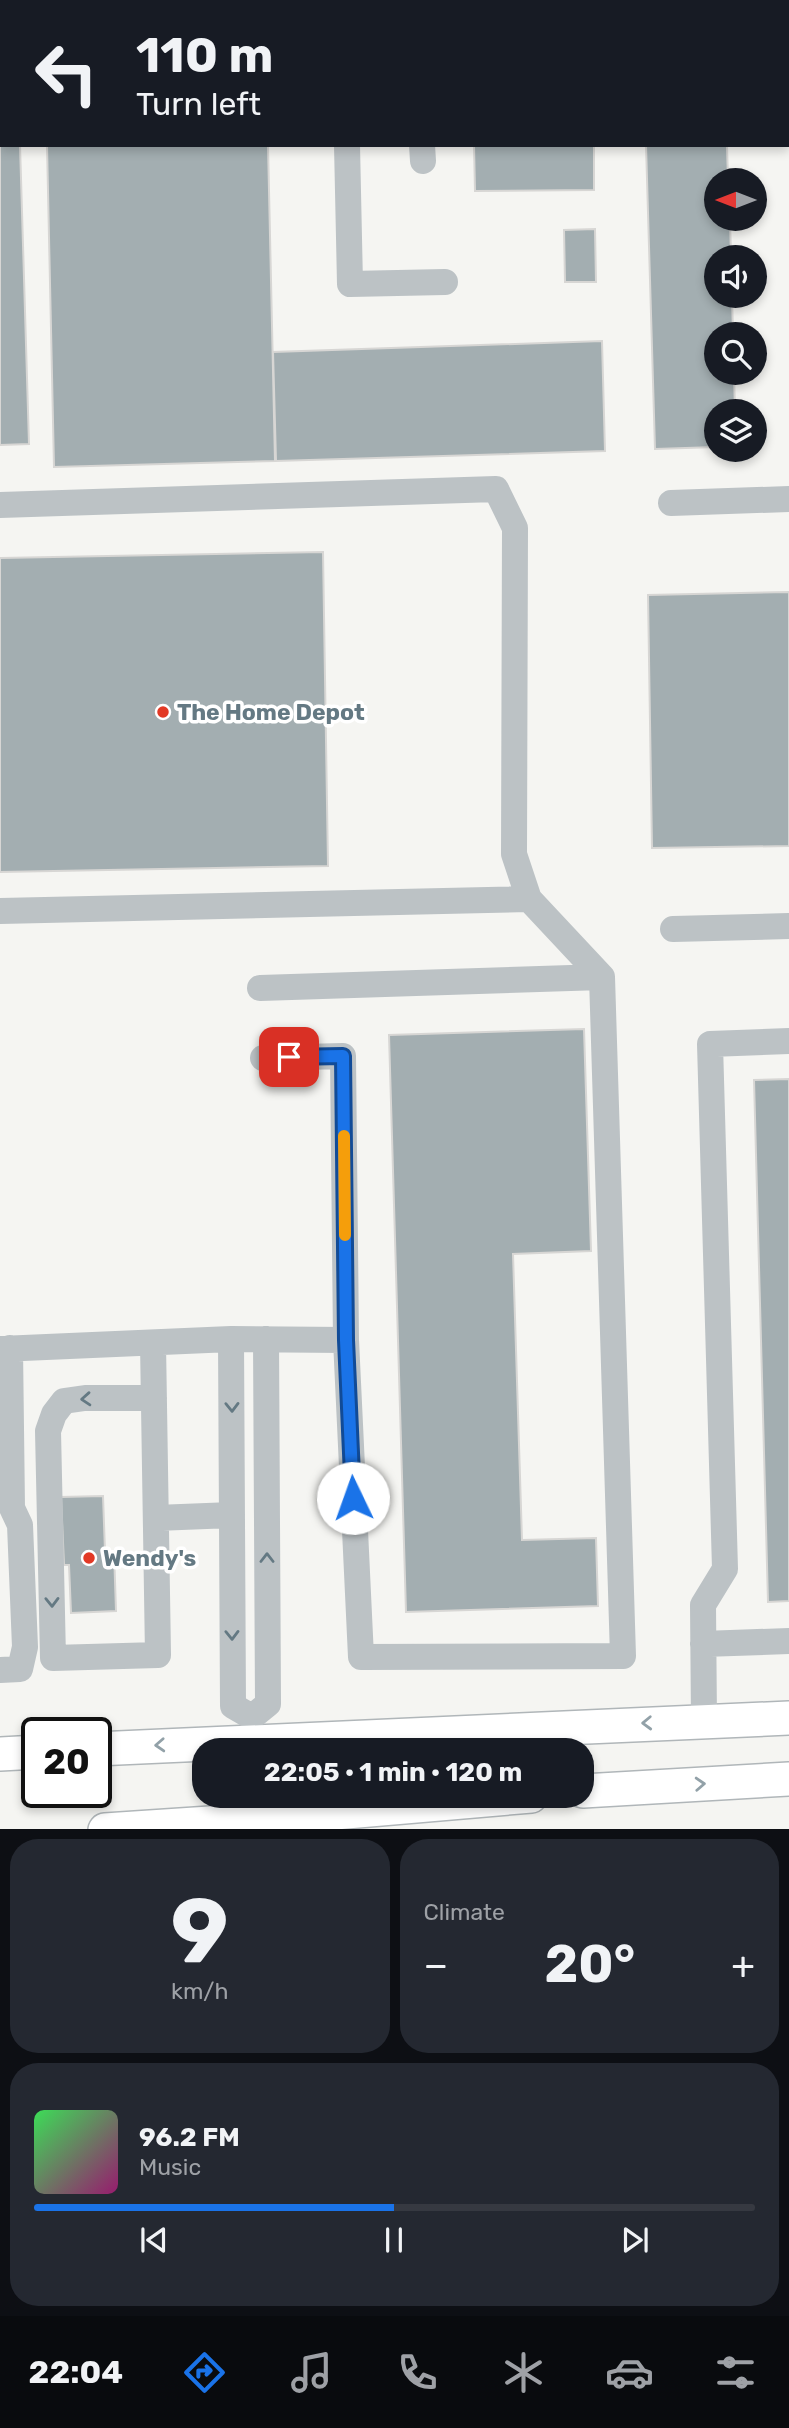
<!DOCTYPE html>
<html lang="en">
<head>
<meta charset="utf-8">
<style>
  body { margin:0; font-family:Rubik,sans-serif; background:#242831; color:#f1f3f6; height:100vh; display:flex; flex-direction:column; font-size:26px; white-space:nowrap }
  * { box-sizing:border-box; margin:0 }
  p { font-size:23px; color:#9ea1a6 }
  .icon { flex:none; width:38px; height:38px; fill:none; stroke:currentColor; stroke-width:2; stroke-linecap:round; stroke-linejoin:round }
  .map { position:relative; height:1829px; overflow:hidden }
  .drawer { display:flex; flex-direction:column; gap:10px; padding:10px; background:#0d0f14; flex:1 }
  .drawer>* { flex:none }
  .guide { position:absolute; left:0px; top:0px; width:789px; height:147px; box-shadow:0 4px 10px #0003; background:#171b24; color:#f1f3f6; overflow:hidden }
  .needle { width:46px; rotate:270deg }
  .controls { position:absolute; left:704px; top:168px; display:grid; gap:14px }
  .controls a { display:grid; place-items:center; width:63px; height:63px; border-radius:50%; background:#171b24; box-shadow:0 4px 10px #0003; font-size:35px }
  .speed { position:absolute; left:21px; top:1717px; display:flex; gap:14px; font-size:35px; font-weight:700; text-align:center }
  .speed>* { display:grid; place-content:center; width:91px; height:91px; border-radius:50%; background:#171b24; box-shadow:0 4px 10px #0003; line-height:1 }
  .speed .limit { border:4px solid #111; border-radius:10px; background:#fff; color:#111 }
  .pin { position:absolute; display:grid; place-items:center; width:60px; height:60px; color:#fff; margin:-30px; border-radius:14px; box-shadow:0 4px 10px #0006 }
  .me { position:absolute; width:77px; margin:-38px; rotate:357deg; stroke-linejoin:round; filter:drop-shadow(0 0 5px #0008) }
  .turn { display:flex; align-items:center; gap:24px; height:147px; padding:0 21px; font-size:32px }
  .turn .icon { width:91px; height:91px; stroke-width:2.5 }
  .turn b { display:block; font-size:49px; line-height:60px }
  .big { font-size:52px; font-weight:700; line-height:1.1 }
  .drawer .widget { flex:1; display:flex; flex-direction:column; justify-content:center; gap:10px; min-width:0; padding:0 24px; border-radius:28px; background:#242831 }
  .drawer .dial { align-items:center; gap:0 }
  .dial b { font-size:91px; line-height:1 }
  .song { display:flex; align-items:center; gap:21px }
  .cover { width:84px; height:84px; border-radius:10px; background:linear-gradient(135deg,hsl(130 70% 55%),hsl(320 70% 35%)) }
  .played { height:7px; border-radius:4px; background:linear-gradient(90deg,#1a73e8 50%,#363941 50%) }
  .keys { display:flex; justify-content:space-around; direction:ltr }
  .heat { display:flex; justify-content:space-between; align-items:center; font-size:38px; direction:ltr }
  .drawer .tiles { flex:1; display:grid; gap:10px; grid-template-columns:1fr 1fr }
  .widget:last-child { grid-column:span 2 }
  .trip { position:absolute; left:192px; top:1738px; width:402px; height:70px; border-radius:28px; background:#171b24; box-shadow:0 4px 10px #0003; font-weight:700; line-height:70px; text-align:center }
  .dock { display:flex; height:112px; justify-content:space-around; align-items:center; background:#090b0e; color:#9ea1a6 }
  .dock .icon { width:49px; height:49px }
  .dock .selected { color:#1a73e8 }
  .dock b { font-size:32px; color:#f1f3f6 }
  .map>svg:first-child { display:block }
</style>
</head>
<body>
<div class="map">
<svg width="789" height="1830" viewBox="0 0 789 1830">
  <rect width="100%" height="100%" fill="#f5f5f2"/>
  <path fill="#a3aeb1" stroke="#d7d6d4" stroke-width="2" d="M0,0H15V2H2V145H20L29,444L0,445Z
    M473,0H592V2H473Z
    M642,0H723V2H642Z
    M47,145H268L275,461L54,467Z
    M474,145H594V190L475,191Z
    M646,145H727L728,180H716V219H730L731,257H716V296H732L733,334H716V373H734L735,411H716V447L655,449Z
    M595,229L596,282H565L564,230Z
    M602,341L605,451L276,461L273,352Z
    M323,552L328,866L0,872V558Z
    M789,592V846L652,848L648,595Z
    M584,1029L591,1251L513,1254L522,1540L596,1538L598,1606L406,1612L389,1035Z
    M789,1079V1601L768,1602L754,1080Z
    M103,1496L105,1551H114L116,1611L71,1613L69,1565H64L61,1497Z"/>
  <g fill="none" stroke-linecap="round" stroke-linejoin="round">
    <defs>
      <path id="major" d="M96,1749L789,1718
        M0,1754L37,1752
        M583,1791L789,1779
        M105,1830L255,1820L531,1796"/>
    </defs>
    <use href="#major" stroke="#b0b6b9" stroke-width="36"/>
    <path stroke="#bcc2c5" stroke-width="26" d="M343,0L344,2
      M418,0V2
      M347,145L350,284L445,282
      M422,145L423,161
      M671,503L789,499
      M0,505L496,489L515,528L514,854L529,899L602,977L623,1656L361,1657L346,1340L343,1056L263,1058
      M0,911L529,899
      M673,929L789,926
      M260,988L602,977
      M231,1339L233,1706L252,1717
      M153,1343L158,1655L53,1658L48,1431L54,1414L64,1401L85,1398H154
      M0,1349L231,1339L346,1340
      M156,1518L232,1515
      M703,1644L789,1641
      M0,1670L20,1669L25,1647L20,1525L12,1508L10,1348
      M252,1717L268,1704L266,1339
      M704,1721L703,1605L725,1569L710,1044L789,1041
      M254,1796L255,1830"/>
    <use href="#major" stroke="#fff" stroke-width="33"/>
  </g>
  <defs><path id="oneway-chevron" d="M-2-3.5L2.5 0L-2 3.5" fill="none" stroke-width="1.6" stroke-linecap="round" stroke-linejoin="round" transform="scale(1.75)"/></defs>
  <g stroke="#647983">
    <use href="#oneway-chevron" transform="translate(86 1399) rotate(176)"/>
    <use href="#oneway-chevron" transform="translate(232 1407) rotate(89)"/>
    <use href="#oneway-chevron" transform="translate(267 1558) rotate(-90)"/>
    <use href="#oneway-chevron" transform="translate(52 1602) rotate(89)"/>
    <use href="#oneway-chevron" transform="translate(232 1635) rotate(89)"/>
  </g>
  <g stroke="#92a1a8">
    <use href="#oneway-chevron" transform="translate(647 1723) rotate(178)"/>
    <use href="#oneway-chevron" transform="translate(160 1745) rotate(177)"/>
    <use href="#oneway-chevron" transform="translate(700 1784) rotate(-3)"/>
  </g>
  <g fill="none" stroke-linecap="round" stroke-linejoin="round">
    <defs>
      <path id="route" d="M289,1057L343,1056L346,1340L353,1498"/>
    </defs>
    <use href="#route" stroke="#114b97" stroke-width="18"/>
    <use href="#route" stroke="#1a73e8" stroke-width="12"/>
    <path stroke="#f59e0b" stroke-width="12" d="M344,1136L345,1235"/>
  </g>
  <g fill="#e23925" stroke="#fff" stroke-width="2.5">
    <circle cx="163" cy="712" r="7"/>
    <circle cx="89" cy="1558" r="7"/>
  </g>
  <g text-anchor="middle" stroke-width="7" stroke-linejoin="round" paint-order="stroke">
    <g font-size="23" font-weight="bold" fill="#647983" stroke="#fff" text-anchor="start">
      <text x="177" y="720">The Home Depot</text>
      <text x="103" y="1566">Wendy's</text>
    </g>
  </g>
</svg>
<div class="controls">
<a><svg class="needle" viewBox="-14 -14 28 28"><path d="M0-13l5 13h-10z" fill="#e53935"/><path d="M0 13l5-13h-10z" fill="#9ea1a6"/></svg></a>
<a><svg class="icon" aria-label="sound" viewBox="0 0 24 24"><path d="M4 9h4l5-4v14l-5-4H4zM17 9q2 3 0 6"/></svg></a>
<a><svg class="icon" aria-label="search" viewBox="0 0 24 24"><circle cx="10" cy="10" r="6"/><path d="M15 15l6 6"/></svg></a>
<a><svg class="icon" aria-label="layers" viewBox="0 0 24 24"><path d="M12 4l9 5-9 5-9-5zM3 14l9 5 9-5"/></svg></a>
</div>
<div class="speed"><div class="limit">20</div></div>
<div class="pin" style="left:289px;top:1057px;background:#d93025"><svg class="icon" aria-label="arrive" viewBox="0 0 24 24"><path d="M6 21V4h12l-3 4 3 4H6"/></svg></div>
<svg class="me" style="left:353px;top:1498px" viewBox="-20 -20 40 40"><circle r="19" fill="#fff"/><path d="M0-13L10 11 0 6-10 11z" fill="#1a73e8"/></svg>
<div class="trip">22:05 · 1 min · 120 m</div>
<div class="guide">
<div class="turn"><svg class="icon" aria-label="left" viewBox="0 0 24 24"><path d="M17 20v-9H6M10 6l-5 5 5 5"/></svg><div><b>110 m</b>Turn left</div></div>
</div>
</div>
<section class="drawer">
<div class="tiles">
<div class="widget dial"><b>9</b><p>km/h</p></div>
<div class="widget"><p>Climate</p>
<div class="heat"><a>−</a><b class="big">20°</b><a>+</a></div>
</div>
<div class="widget">
<div class="song"><i class="cover"></i><div><b>96.2 FM</b><p>Music</p></div></div>
<div class="played"></div>
<div class="keys"><svg class="icon" aria-label="previous" viewBox="0 0 24 24"><path d="M18 5L8 12l10 7zM5 5v14"/></svg><svg class="icon" aria-label="pause" viewBox="0 0 24 24"><path d="M8 5v14M16 5v14"/></svg><svg class="icon" aria-label="next" viewBox="0 0 24 24"><path d="M6 5l10 7-10 7zM19 5v14"/></svg></div>
</div>
</div>
</section>
<nav class="dock">
<b>22:04</b>
<svg class="icon selected" aria-label="directions" viewBox="0 0 24 24"><path d="M12 3l9 9-9 9-9-9zM9 14v-3h6M13 9l2 2-2 2"/></svg>
<svg class="icon" aria-label="music" viewBox="0 0 24 24"><path d="M9 18V5l10-2v13"/><circle cx="6" cy="18" r="3"/><circle cx="16" cy="16" r="3"/></svg>
<svg class="icon" aria-label="phone" viewBox="0 0 24 24"><path d="M5 4h4l2 5-3 2q2 4 5 5l2-3 5 2v4C11 20 4 13 5 4z"/></svg>
<svg class="icon" aria-label="climate" viewBox="0 0 24 24"><path d="M12 3v18M4 7l16 10M4 17L20 7"/></svg>
<svg class="icon" aria-label="car" viewBox="0 0 24 24"><path d="M5 17H2v-5l4-1 3-4h7l3 4 3 1v5h-3M9 17h6M6 11h13"/><circle cx="7" cy="17" r="2"/><circle cx="17" cy="17" r="2"/></svg>
<svg class="icon" aria-label="filters" viewBox="0 0 24 24"><path d="M4 7h16M4 17h16"/><circle cx="9" cy="7" r="2"/><circle cx="15" cy="17" r="2"/></svg>
</nav>
</body>
</html>
